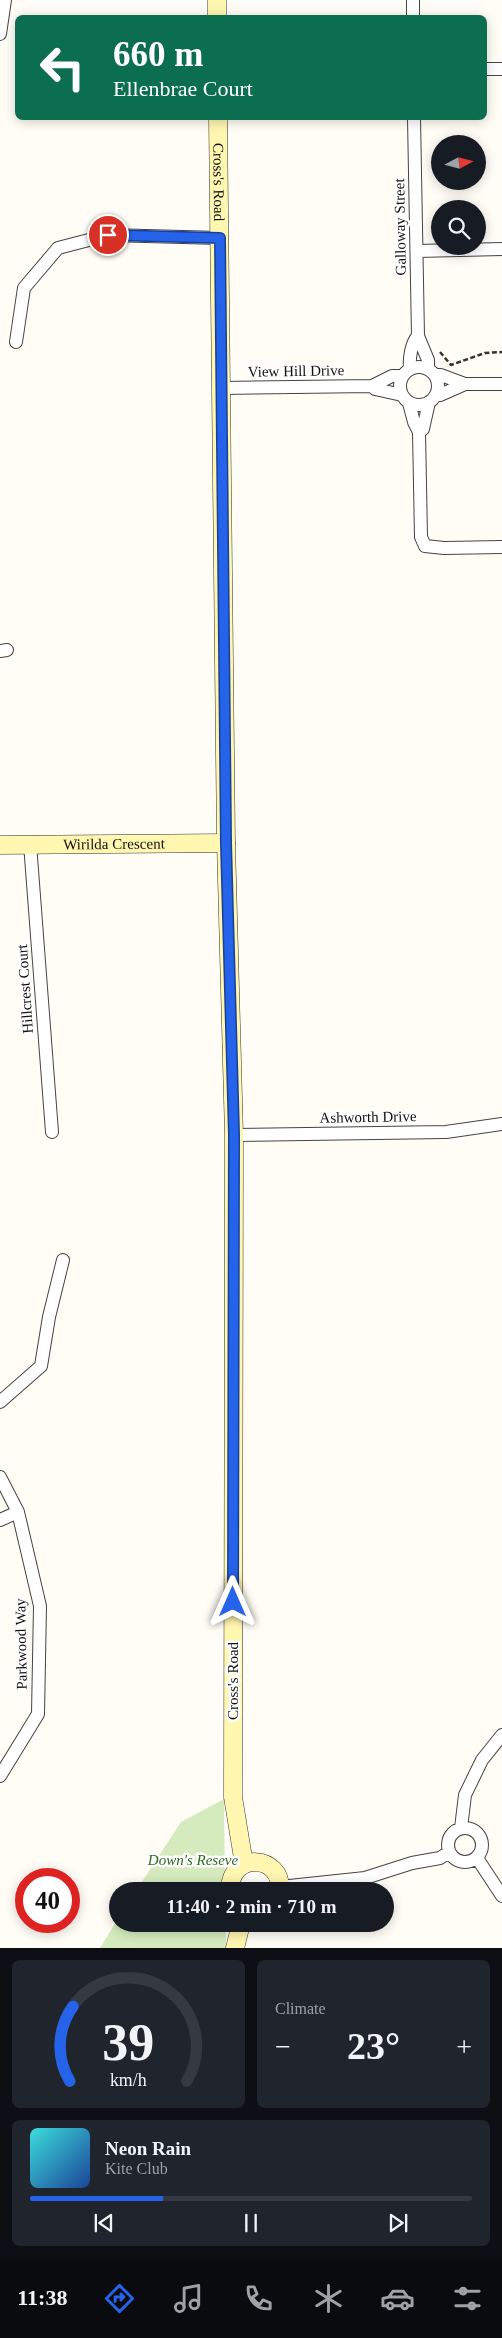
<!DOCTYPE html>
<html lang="en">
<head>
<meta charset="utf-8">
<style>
  body { margin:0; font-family:Georgia,serif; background:#20242c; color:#f1f3f6; height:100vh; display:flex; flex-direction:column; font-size:19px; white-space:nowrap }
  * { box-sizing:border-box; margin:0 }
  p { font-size:16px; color:#9ea1a6 }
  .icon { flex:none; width:28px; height:28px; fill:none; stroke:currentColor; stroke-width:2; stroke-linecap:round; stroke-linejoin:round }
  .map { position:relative; height:1948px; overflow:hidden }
  .side { display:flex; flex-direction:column; gap:12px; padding:12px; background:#0d0f14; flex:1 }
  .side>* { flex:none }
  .banner { position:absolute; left:15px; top:15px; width:472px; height:105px; border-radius:8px; box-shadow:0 2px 12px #0003; background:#0b6e4f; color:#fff; overflow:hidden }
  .needle { width:32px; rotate:83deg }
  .tools { position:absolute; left:431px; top:135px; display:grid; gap:10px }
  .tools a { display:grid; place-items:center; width:55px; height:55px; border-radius:50%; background:#171b24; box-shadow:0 2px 12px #0003; font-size:25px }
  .speed { position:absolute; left:15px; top:1868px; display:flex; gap:10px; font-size:25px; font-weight:700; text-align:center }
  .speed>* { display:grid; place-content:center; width:65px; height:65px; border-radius:50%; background:#171b24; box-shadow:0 2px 12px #0003; line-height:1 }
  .speed .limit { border:8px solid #d22; background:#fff; color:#111 }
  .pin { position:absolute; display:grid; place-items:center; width:42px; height:42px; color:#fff; margin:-21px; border:2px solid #fff; border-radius:50%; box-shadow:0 1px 5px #0007 }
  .me { position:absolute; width:55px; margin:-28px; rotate:0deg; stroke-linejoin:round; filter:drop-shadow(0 0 4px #0008) }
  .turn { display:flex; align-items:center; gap:18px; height:105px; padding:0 15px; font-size:22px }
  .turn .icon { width:65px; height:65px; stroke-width:2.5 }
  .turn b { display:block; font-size:35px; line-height:42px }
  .big { font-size:38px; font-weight:600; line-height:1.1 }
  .side .widget { flex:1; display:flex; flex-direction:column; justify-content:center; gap:8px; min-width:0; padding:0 18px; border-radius:8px; background:#20242c }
  .side .dial { align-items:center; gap:0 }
  .dial svg { height:130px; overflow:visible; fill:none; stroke:#363941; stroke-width:7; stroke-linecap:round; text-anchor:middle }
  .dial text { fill:#f1f3f6; stroke:none }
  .song { display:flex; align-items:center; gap:15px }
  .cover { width:60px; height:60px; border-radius:8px; background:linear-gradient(135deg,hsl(180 70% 55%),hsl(220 70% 35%)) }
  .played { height:5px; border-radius:2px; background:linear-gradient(90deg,#2563eb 30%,#363941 30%) }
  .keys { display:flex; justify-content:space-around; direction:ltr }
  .heat { display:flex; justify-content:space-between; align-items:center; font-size:28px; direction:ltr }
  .side .tiles { flex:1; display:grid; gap:12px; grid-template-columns:1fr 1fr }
  .widget:last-child { grid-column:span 2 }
  .trip { position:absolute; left:109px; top:1882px; width:285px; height:50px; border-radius:25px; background:#171b24; box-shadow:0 2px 12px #0003; font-weight:600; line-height:50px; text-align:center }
  .menu { display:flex; height:80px; justify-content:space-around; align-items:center; background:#090b0e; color:#9ea1a6 }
  .menu .icon { width:35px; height:35px }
  .menu .on { color:#2563eb }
  .menu b { font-size:22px; color:#f1f3f6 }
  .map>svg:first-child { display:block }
</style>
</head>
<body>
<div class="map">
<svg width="502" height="1948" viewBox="0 0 502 1948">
  <rect width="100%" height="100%" fill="#fffdf5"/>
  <path fill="#d5ebbd" d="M224,1799L225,1891H136L181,1822Z
    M117,1920L118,1924H226V1948H100Z"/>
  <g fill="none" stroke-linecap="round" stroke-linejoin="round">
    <defs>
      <path id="street" d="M413,0V18
        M0,34L5,0
        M485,69H502
        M414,118L418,336L428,360V369
        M417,251L502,249
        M16,342L24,288L58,248L108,235L220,238
        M400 386a19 19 0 1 1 38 0a19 19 0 1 1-38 0Z
        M410,369C409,359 411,343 418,336
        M435,375H441L465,384
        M372,386L375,389L402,395
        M221,388L372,386L392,376H402
        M436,395H440L465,384H502
        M409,403L414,422L419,432L421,537L425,546L444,548L502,547
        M419,432L423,429L429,402
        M0,651L7,650
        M30,844L52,1132
        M234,1135L446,1132L502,1124
        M0,1402L41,1366L49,1317L63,1260
        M0,1477L18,1512L40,1606L38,1714L0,1776
        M0,1520L18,1512
        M448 1845a17 17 0 1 1 34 0a17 17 0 1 1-34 0Z
        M461,1828L465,1795L482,1760L502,1735
        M477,1858L502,1896
        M280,1887L365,1878L412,1863L440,1858L449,1852"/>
      <g id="secondary">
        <path d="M217,0V18"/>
        <path id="s1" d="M218,118L226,843L234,1135L233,1797L244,1864"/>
        <path id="s2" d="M0,845L226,843"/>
        <path d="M230,1891C229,1851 283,1854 280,1891"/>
        <path d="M235,1948L241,1924"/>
      </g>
    </defs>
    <use href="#street" stroke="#444" stroke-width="14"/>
    <use href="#secondary" stroke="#333" stroke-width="19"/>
    <path stroke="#333" stroke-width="2.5" stroke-dasharray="5 2.5" stroke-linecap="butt" d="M440,352L451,365L485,353L502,352"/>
    <use href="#street" stroke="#fff" stroke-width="12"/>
    <use href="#secondary" stroke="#fff6b0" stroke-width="18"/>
  </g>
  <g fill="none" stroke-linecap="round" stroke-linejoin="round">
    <defs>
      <path id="route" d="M108,235L220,238L226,843L234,1135L233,1602"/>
    </defs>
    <use href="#route" stroke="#184099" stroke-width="12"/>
    <use href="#route" stroke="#2563eb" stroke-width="9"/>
  </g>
  <g text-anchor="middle" stroke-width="5" stroke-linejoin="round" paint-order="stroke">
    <g font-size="15" fill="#111" stroke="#fff">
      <text dy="5" stroke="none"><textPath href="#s1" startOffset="64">Cross's Road</textPath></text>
      <text transform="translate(400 227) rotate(-91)" y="5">Galloway Street</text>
      <text transform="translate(296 371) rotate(-1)" y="5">View Hill Drive</text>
      <text dy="5" stroke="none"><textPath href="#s2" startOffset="114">Wirilda Crescent</textPath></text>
      <text transform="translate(25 989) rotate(-94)" y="5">Hillcrest Court</text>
      <text transform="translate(368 1117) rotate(-1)" y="5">Ashworth Drive</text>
      <text transform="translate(21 1644) rotate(-91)" y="5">Parkwood Way</text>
      <text transform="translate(233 1681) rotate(-90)" y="5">Cross's Road</text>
    </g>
    <g font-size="15" font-style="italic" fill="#2f6b1f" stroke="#fff">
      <text x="193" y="1865">Down's Reseve</text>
    </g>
  </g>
</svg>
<div class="tools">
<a><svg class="needle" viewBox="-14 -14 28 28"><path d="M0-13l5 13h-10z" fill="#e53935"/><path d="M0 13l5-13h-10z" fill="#9ea1a6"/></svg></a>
<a><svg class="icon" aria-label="search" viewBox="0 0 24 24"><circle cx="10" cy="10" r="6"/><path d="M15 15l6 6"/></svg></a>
</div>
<div class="speed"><div class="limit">40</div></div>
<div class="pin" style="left:108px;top:235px;background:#d93025"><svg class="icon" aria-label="arrive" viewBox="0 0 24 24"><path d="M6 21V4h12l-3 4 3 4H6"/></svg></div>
<svg class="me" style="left:233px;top:1602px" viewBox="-20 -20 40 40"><path d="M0-17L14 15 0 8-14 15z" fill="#2563eb" stroke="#fff" stroke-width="4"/></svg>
<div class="trip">11:40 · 2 min · 710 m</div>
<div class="banner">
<div class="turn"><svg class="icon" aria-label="left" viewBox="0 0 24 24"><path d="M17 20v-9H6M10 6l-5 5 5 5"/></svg><div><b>660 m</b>Ellenbrae Court</div></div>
</div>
</div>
<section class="side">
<div class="tiles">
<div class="widget dial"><svg viewBox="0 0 100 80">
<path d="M14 69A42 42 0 1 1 86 69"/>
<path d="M14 69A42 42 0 0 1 16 23" stroke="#2563eb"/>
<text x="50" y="56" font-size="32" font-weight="700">39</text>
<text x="50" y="72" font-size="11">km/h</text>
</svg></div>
<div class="widget"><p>Climate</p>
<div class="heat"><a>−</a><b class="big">23°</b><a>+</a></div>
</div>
<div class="widget">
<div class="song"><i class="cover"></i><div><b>Neon Rain</b><p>Kite Club</p></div></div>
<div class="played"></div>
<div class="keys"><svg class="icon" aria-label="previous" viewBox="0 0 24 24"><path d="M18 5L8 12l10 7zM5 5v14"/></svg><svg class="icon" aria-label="pause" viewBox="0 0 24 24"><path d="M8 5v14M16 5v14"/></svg><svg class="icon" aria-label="next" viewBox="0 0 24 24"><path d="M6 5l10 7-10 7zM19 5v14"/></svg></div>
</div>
</div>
</section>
<nav class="menu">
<b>11:38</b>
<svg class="icon on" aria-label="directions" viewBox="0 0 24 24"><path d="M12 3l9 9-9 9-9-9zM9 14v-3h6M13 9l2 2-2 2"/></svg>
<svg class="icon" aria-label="music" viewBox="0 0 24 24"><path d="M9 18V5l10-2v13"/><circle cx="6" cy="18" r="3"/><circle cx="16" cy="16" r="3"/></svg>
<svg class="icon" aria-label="phone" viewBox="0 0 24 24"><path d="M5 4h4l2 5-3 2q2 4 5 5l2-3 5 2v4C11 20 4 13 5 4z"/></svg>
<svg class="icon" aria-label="climate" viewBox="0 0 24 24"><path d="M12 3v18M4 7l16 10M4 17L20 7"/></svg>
<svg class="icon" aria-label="car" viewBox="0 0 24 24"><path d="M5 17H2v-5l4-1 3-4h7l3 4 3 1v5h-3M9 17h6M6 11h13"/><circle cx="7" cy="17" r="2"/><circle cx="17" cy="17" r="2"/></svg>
<svg class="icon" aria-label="filters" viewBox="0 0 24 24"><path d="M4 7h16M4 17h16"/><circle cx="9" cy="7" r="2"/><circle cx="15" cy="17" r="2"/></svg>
</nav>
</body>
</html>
